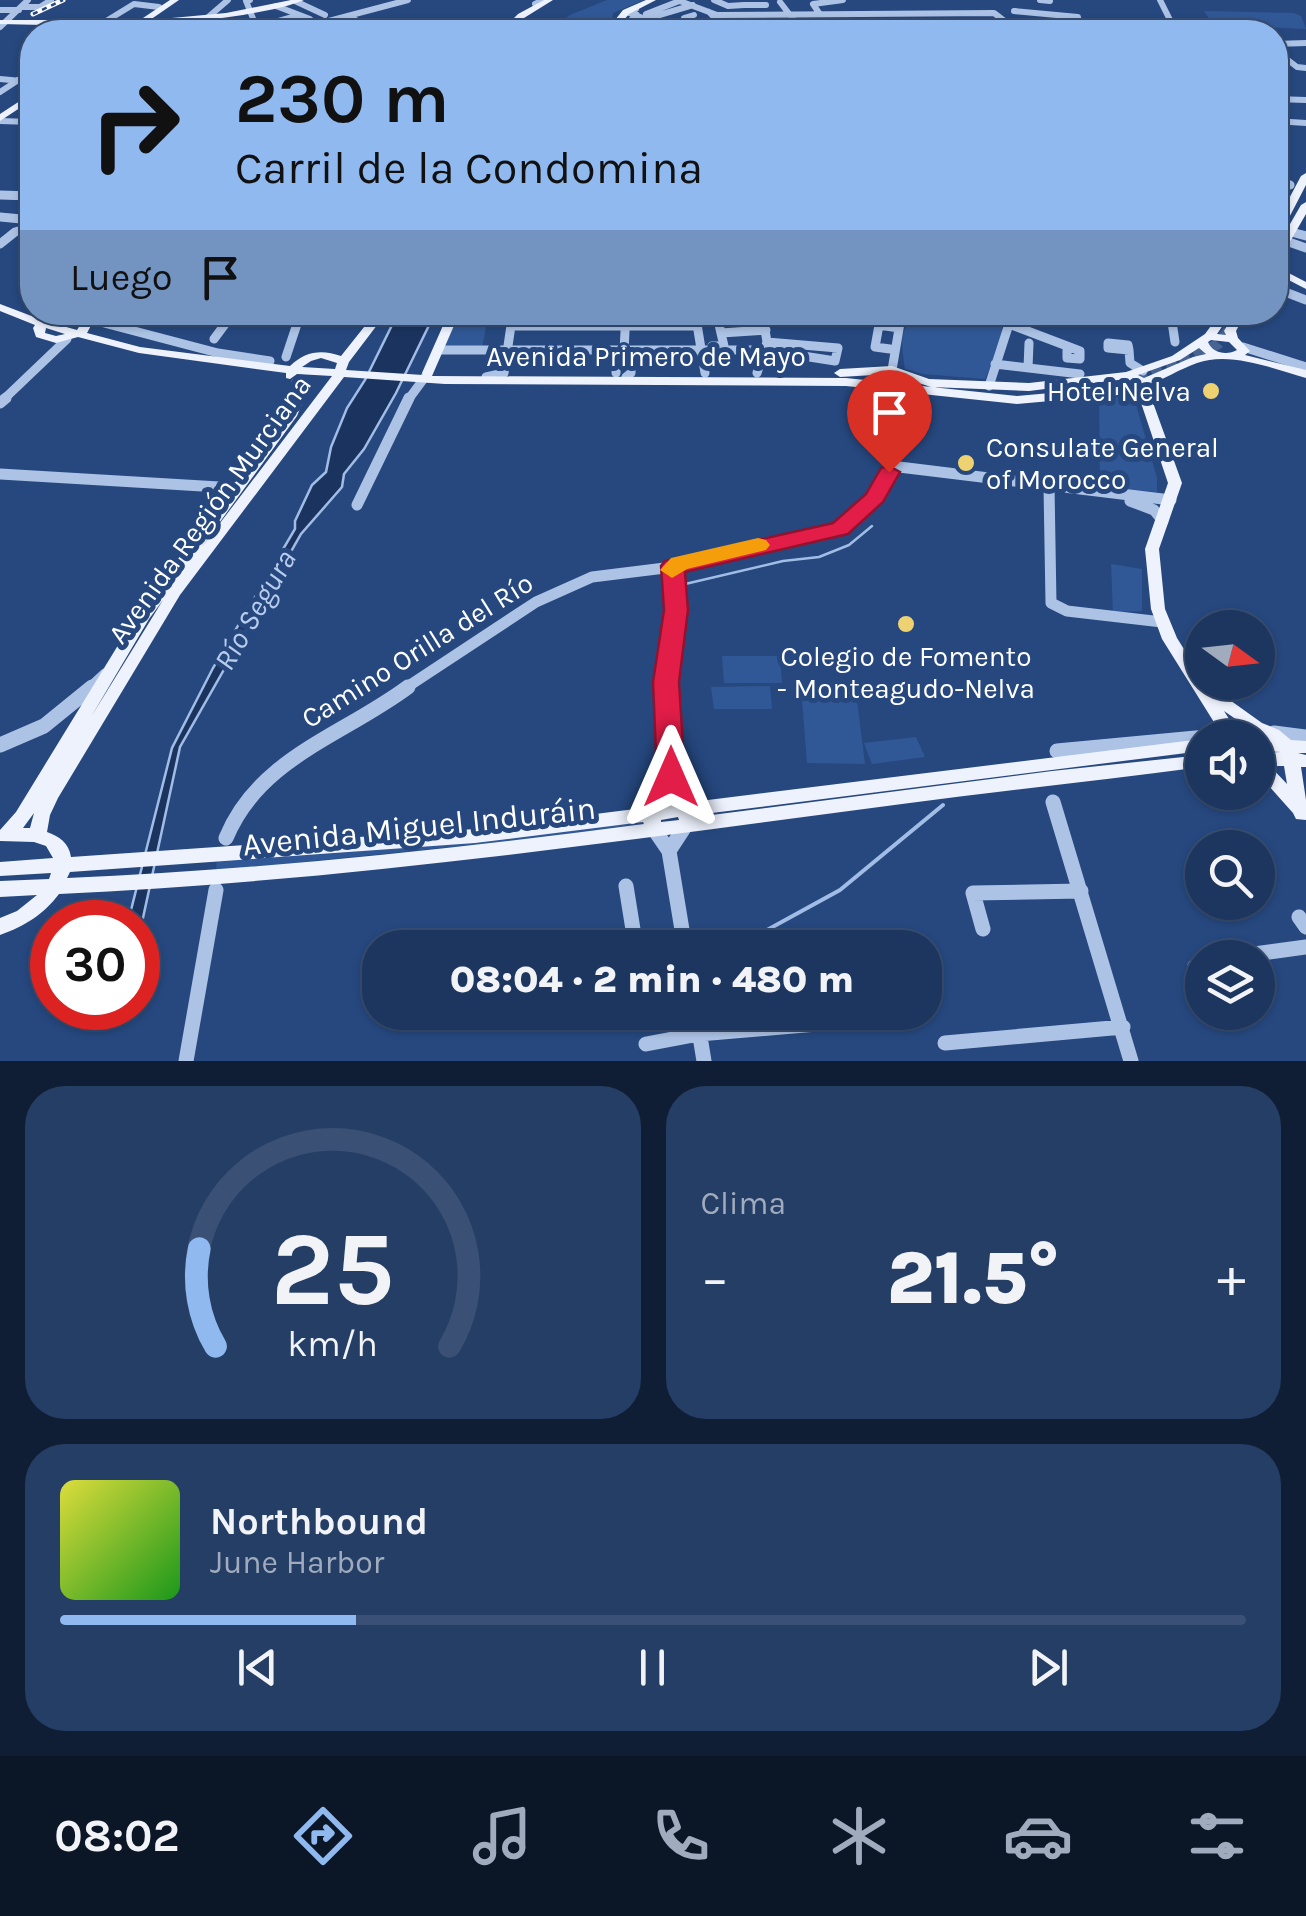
<!DOCTYPE html>
<html lang="es">
<head>
<meta charset="utf-8">
<style>
  body { margin:0; font-family:Karla,sans-serif; background:#253e65; color:#f1f3f6; height:100vh; display:flex; flex-direction:column; font-size:38px; white-space:nowrap }
  * { box-sizing:border-box; margin:0 }
  p { font-size:32px; color:#a0abbd }
  .icon { flex:none; width:55px; height:55px; fill:none; stroke:currentColor; stroke-width:2; stroke-linecap:round; stroke-linejoin:round }
  .map { position:relative; height:1061px; overflow:hidden }
  .side { display:flex; flex-direction:column; gap:25px; padding:25px; background:#0f1e34; flex:1 }
  .side>* { flex:none }
  .banner { position:absolute; left:20px; top:20px; width:1268px; height:305px; border-radius:40px; box-shadow:0 2px 8px #0004,0 0 0 2px #3a5074; background:#90b9f0; color:#111; overflow:hidden }
  .needle { width:65px; rotate:105deg }
  .controls { position:absolute; left:1185px; top:610px; display:grid; gap:20px }
  .controls a { display:grid; place-items:center; width:90px; height:90px; border-radius:50%; background:#1c365f; box-shadow:0 2px 8px #0004,0 0 0 2px #3a5074; font-size:50px }
  .speed { position:absolute; left:30px; top:900px; display:flex; gap:20px; font-size:50px; font-weight:700; text-align:center }
  .speed>* { display:grid; place-content:center; width:130px; height:130px; border-radius:50%; background:#1c365f; box-shadow:0 2px 8px #0004,0 0 0 2px #3a5074; line-height:1 }
  .speed .limit { border:15px solid #d22; background:#fff; color:#111 }
  .pin { position:absolute; display:grid; place-items:center; width:85px; height:85px; color:#fff; margin:-102px -42px; border-radius:50% 50% 50% 0; rotate:-45deg; box-shadow:0 0 10px #0007 }
  .pin .icon { rotate:45deg }
  .me { position:absolute; width:110px; margin:-55px; rotate:0deg; stroke-linejoin:round; filter:drop-shadow(0 0 8px #0008) }
  .turn { display:flex; align-items:center; gap:35px; height:210px; padding:0 50px; font-size:45px }
  .turn .icon { width:130px; height:130px; stroke-width:2.5 }
  .turn b { display:block; font-size:70px; line-height:85px }
  .then { display:flex; align-items:center; height:95px; padding:0 50px; background:#0003; gap:20px; font-size:38px }
  .big { font-size:75px; font-weight:800; line-height:1.1 }
  .side .card { flex:1; display:flex; flex-direction:column; justify-content:center; gap:15px; min-width:0; padding:0 35px; border-radius:40px; background:#253e65 }
  .side .dial { align-items:center; gap:0 }
  .dial svg { height:260px; overflow:visible; fill:none; stroke:#3a5074; stroke-width:7; stroke-linecap:round; text-anchor:middle }
  .dial text { fill:#f1f3f6; stroke:none }
  .song { display:flex; align-items:center; gap:30px }
  .cover { width:120px; height:120px; border-radius:15px; background:linear-gradient(135deg,hsl(60 70% 55%),hsl(120 70% 35%)) }
  .played { height:10px; border-radius:5px; background:linear-gradient(90deg,#90b9f0 25%,#3a5074 25%) }
  .keys { display:flex; justify-content:space-around; direction:ltr }
  .heat { display:flex; justify-content:space-between; align-items:center; font-size:55px; direction:ltr }
  .side .tiles { flex:1; display:grid; gap:25px; grid-template-columns:1fr 1fr }
  .card:last-child { grid-column:span 2 }
  .trip { position:absolute; left:362px; top:930px; width:580px; height:100px; border-radius:40px; background:#1c365f; box-shadow:0 2px 8px #0004,0 0 0 2px #3a5074; font-weight:800; line-height:100px; text-align:center }
  .menu { display:flex; height:160px; justify-content:space-around; align-items:center; background:#0b1626; color:#a0abbd }
  .menu .icon { width:70px; height:70px }
  .menu .active { color:#90b9f0 }
  .menu b { font-size:45px; color:#f1f3f6 }
  .map>svg:first-child { display:block }
</style>
</head>
<body>
<div class="map">
<svg width="1306" height="1061" viewBox="0 0 1306 1061">
  <rect width="100%" height="100%" fill="#26487f"/>
  <path fill="#315896" d="M607,0H644L613,13L612,21L596,32H548L570,15Z
    M1204,11L1294,13L1301,16L1306,29L1244,26L1246,32H1236L1229,25H1213Z
    M460,313H489L482,348H444Z
    M915,315L963,324L994,320L1002,325V339L985,379L923,374L905,369C902,348 898,330 915,315Z
    M1129,396L1135,401L1157,478V492L1100,487L1099,399Z
    M1111,564L1142,569V611L1113,612Z
    M722,656H780L782,683H724Z
    M770,686L772,709H714L711,687Z
    M802,700L857,701L865,764L807,763Z
    M916,737L925,757L872,764L864,743Z
    M646,822L647,827L216,871L217,859L331,854Z"/>
  <path fill="#1b345f" stroke="#a1bde6" stroke-width="2.5" d="M398,313H435L396,393L364,449L344,474L342,487L301,534L180,747L138,941V922H128L172,748L213,668L295,529V521L312,485L326,472L331,447L347,408L365,380Z"/>
  <g fill="none" stroke-linecap="round" stroke-linejoin="round">
    <path stroke="#a1bde6" stroke-width="2.5" d="M681,585L783,561L819,557L849,545L872,526"/>
    <path stroke="#a1bde6" stroke-width="4" d="M734,948L840,890L943,805"/>
    <path stroke="#476392" stroke-width="11" stroke-dasharray="11 5" stroke-linecap="butt" d="M1275,249L1279,243
      M1181,364L1218,344L1231,327
      M1136,377L1185,357
      M1105,388L1147,378"/>
    <path stroke="#adc3e5" stroke-width="6" d="M677,0L717,15L994,13L1019,32
      M714,0L728,6L744,5
      M1040,0L1050,1
      M1160,0L1176,32
      M295,1L325,15
      M780,2L803,32
      M535,4L543,0
      M744,5H766
      M276,6L310,19
      M21,7H40L51,0
      M636,9L629,13L646,19L654,32L693,27
      M0,10H19
      M1014,11L1078,17L1079,26
      M709,12L728,32
      M819,13L813,4L843,0
      M646,14L682,0
      M353,15L360,32
      M758,15L763,23L794,22
      M684,18L694,15
      M646,19L693,5
      M103,23L134,4L159,7
      M399,23L503,26
      M149,25H244
      M199,25L228,0
      M1043,26L1176,31
      M0,27L28,0
      M258,27L296,16
      M858,27L922,25L994,32
      M249,32L254,21L246,1L250,0
      M269,32L292,26
      M287,32L408,0
      M633,32L631,20L637,15
      M727,32L754,29
      M821,32L856,30
      M1275,44L1306,43
      M1275,50L1297,67L1306,68
      M0,79L32,82
      M0,92L32,71
      M1275,99L1306,100
      M1280,99L1286,114
      M0,121L32,122
      M1275,121L1306,123"/>
    <path stroke="#adc3e5" stroke-width="9" d="M1275,182L1290,185
      M0,195L32,196
      M0,217L32,220
      M1291,232L1306,236
      M1286,241L1306,248
      M0,244L15,232L32,227
      M1275,288L1306,300
      M695,312L705,373
      M1152,313L1195,317
      M1171,315L1175,342
      M85,318L218,353L270,361
      M799,320L849,312
      M718,323L764,320
      M1009,324L1067,346
      M511,326H698
      M721,333L766,330
      M214,339L234,312
      M1108,343L1128,345L1129,350L1108,348Z
      M712,346H724L716,312
      M1067,346L1080,351V359L1067,358Z
      M1243,347L1306,367
      M890,349L875,347L879,325L899,328
      M438,350H765L835,361L838,348L767,342
      M1129,350L1130,363L1143,371
      M624,351L626,312
      M286,357L301,312
      M995,364L1080,374
      M1028,368L1029,343
      M892,370L900,323L912,312
      M616,373L617,351
      M757,373L767,342L762,312
      M486,377L504,373L513,312
      M626,377L631,373V351
      M989,386L1009,324L995,317L994,312
      M3,400L67,339
      M408,400L428,373
      M895,400L896,387"/>
    <path stroke="#adc3e5" stroke-width="11" d="M0,403L6,398
      M891,466L1171,500
      M0,474L236,488
      M1049,486L1051,603L1067,611L1162,622
      M1130,501L1154,510L1163,521
      M357,505L409,398
      M89,689L105,674
      M404,689L536,602L592,577L673,567L849,524L875,497L889,472L895,398
      M666,689L676,611L673,567"/>
    <path stroke="#adc3e5" stroke-width="15" d="M666,687L671,777L679,796
      M1274,733L1306,737
      M0,745L44,726L92,687
      M1057,751L1228,735
      M1053,802L1131,1061
      M656,832L669,851L685,948
      M226,838C259,758 342,736 408,687
      M669,851L684,828
      M626,886L635,942L684,939
      M1299,917L1306,927
      M983,929L973,893L1081,891
      M1224,958L1306,947
      M1195,966L1202,965
      M696,1012L704,1061
      M945,1043L1123,1027
      M646,1044L699,1034L840,1022
      M186,1061L216,890"/>
    <path fill="#edf2fd" fill-rule="evenodd" d="M170,0H179L150,20L226,13L291,0H304C285,8 263,11 243,15C163,28 81,26 0,24V20H140Z
      M544,0H553L524,18L508,32H500L518,14Z
      M646,0H656L629,14L618,27H612L611,25L623,10Z
      M29,95H32V100L0,121V114Z
      M1306,173V185L1280,235L1275,238V225L1301,176Z
      M1306,202V214L1280,259L1275,262V250L1301,205Z
      M1275,266L1306,282V289L1275,273Z
      M0,304L42,320C58,310 78,310 94,320L87,333L140,347L290,366C305,351 322,349 341,356L376,312H387L349,362L346,370L423,375L422,373L449,312H460L432,376L846,378L1017,396L1129,386L1135,390L1129,394L1017,404L846,386L445,384L344,377L180,595L58,798L50,815L47,832C59,836 69,843 71,857L475,829L643,808C652,784 677,781 692,802L1202,739V751L696,815V817L1052,771L1202,755V767C1102,780 1002,791 902,804C622,841 342,881 59,894C43,915 25,926 0,935V918L17,911L37,895L0,897V881L49,879L51,873L0,876V862L53,858L46,846L34,842L0,841V830L16,812L139,611L285,416L293,396L291,382L293,379H301L305,396L297,416L201,548L332,376L297,374L290,379L286,378V373L139,353L78,337L56,343L36,337L33,328L35,325L0,311ZM72,318L82,322L77,330L52,323ZM46,328L65,334L56,336L45,333ZM321,358L337,363L335,369L302,367L311,361ZM163,600L91,717L149,619ZM34,813L30,828H23ZM678,817L679,820L661,822V820ZM643,822L644,824C453,849 260,870 67,878L70,872L475,843Z
      M1221,312H1232L1217,334L1226,335L1224,331L1235,312H1246L1236,331L1238,338L1250,351L1245,355L1306,370V378C1273,369 1231,351 1197,363C1180,369 1164,379 1147,386L1182,483L1159,549L1165,609L1177,638L1202,678V682H1206L1212,692L1220,693L1262,723L1279,730L1291,740L1306,741V753H1298L1306,755V767H1301L1306,800V820L1296,819L1293,813L1258,774V753L1281,752L1258,751V739H1269C1261,736 1251,729 1242,731C1233,733 1232,737 1222,735L1162,639L1151,609L1145,549L1168,483L1136,388L1139,385L1126,379L1029,391L931,387L891,374L840,377L834,373L840,369L892,366L929,379L1029,383L1126,372L1172,356L1205,334ZM1211,340L1229,342L1237,350C1227,356 1212,353 1208,342ZM1199,348L1206,354L1193,357L1144,378L1138,375L1180,360ZM1224,711L1237,720L1231,722ZM1270,766H1284L1287,784Z"/>
    <defs>
      <path id="rail" d="M33,14L63,0"/>
    </defs>
    <use href="#rail" stroke="#fff" stroke-width="5"/>
    <use href="#rail" stroke="#26487f" stroke-width="2.5" stroke-dasharray="5" stroke-linecap="butt"/>
  </g>
  <path fill="#e11d48" stroke="#92132f" stroke-width="2.5" d="M889,466L900,472L883,502L848,534L685,572L688,610L679,682L685,777L681,785L671,788L661,785L657,777L653,682L664,610L661,566L665,561L833,523L866,494L881,468Z"/>
  <path fill="#f59e0b" d="M758,538L766,540L770,545L766,550L687,569L672,578L660,570L671,558Z"/>
  <g fill="#eed272" stroke="#26487f" stroke-width="4">
    <circle cx="1211" cy="391" r="10"/>
    <circle cx="966" cy="463" r="10"/>
    <circle cx="906" cy="624" r="10"/>
  </g>
  <g text-anchor="middle" stroke-width="10" stroke-linejoin="round" paint-order="stroke">
    <g font-size="28" fill="#fff" stroke="#26487f">
      <text x="646" y="366">Avenida Primero de Mayo</text>
      <text transform="translate(209 509) rotate(-54)" y="10">Avenida Región Murciana</text>
      <text transform="translate(417 650) rotate(-32)" y="10">Camino Orilla del Río</text>
    </g>
    <g font-size="28" fill="#fff" stroke="#26487f" text-anchor="end">
      <text x="1191" y="401">Hotel Nelva</text>
      <text x="986" y="457" text-anchor="start">Consulate General<tspan x="986" dy="32">of Morocco</tspan></text>
      <text x="906" y="666" text-anchor="middle">Colegio de Fomento<tspan x="906" dy="32">- Monteagudo-Nelva</tspan></text>
    </g>
    <g font-size="30" font-style="italic" fill="#b8cded" stroke="#26487f">
      <text transform="translate(255 610) rotate(-60)" y="10">Río Segura</text>
    </g>
    <g font-size="32" fill="#fff" stroke="#26487f">
      <text transform="translate(419 826) rotate(-6)" y="11">Avenida Miguel Induráin</text>
    </g>
  </g>
</svg>
<div class="controls">
<a><svg class="needle" viewBox="-14 -14 28 28"><path d="M0-13l5 13h-10z" fill="#e53935"/><path d="M0 13l5-13h-10z" fill="#a0abbd"/></svg></a>
<a><svg class="icon" aria-label="sound" viewBox="0 0 24 24"><path d="M4 9h4l5-4v14l-5-4H4zM17 9q2 3 0 6"/></svg></a>
<a><svg class="icon" aria-label="search" viewBox="0 0 24 24"><circle cx="10" cy="10" r="6"/><path d="M15 15l6 6"/></svg></a>
<a><svg class="icon" aria-label="layers" viewBox="0 0 24 24"><path d="M12 4l9 5-9 5-9-5zM3 14l9 5 9-5"/></svg></a>
</div>
<div class="speed"><div class="limit">30</div></div>
<div class="pin" style="left:889px;top:472px;background:#d93025"><svg class="icon" aria-label="arrive" viewBox="0 0 24 24"><path d="M6 21V4h12l-3 4 3 4H6"/></svg></div>
<svg class="me" style="left:671px;top:777px" viewBox="-20 -20 40 40"><path d="M0-17L14 15 0 8-14 15z" fill="#e11d48" stroke="#fff" stroke-width="4"/></svg>
<div class="trip">08:04 · 2 min · 480 m</div>
<div class="banner">
<div class="turn"><svg class="icon" aria-label="right" viewBox="0 0 24 24"><path d="M7 20v-9h11M14 6l5 5-5 5"/></svg><div><b>230 m</b>Carril de la Condomina</div></div>
<div class="then">Luego<svg class="icon" aria-label="arrive" viewBox="0 0 24 24"><path d="M6 21V4h12l-3 4 3 4H6"/></svg></div>
</div>
</div>
<section class="side">
<div class="tiles">
<div class="card dial"><svg viewBox="0 0 100 80">
<path d="M14 69A42 42 0 1 1 86 69"/>
<path d="M14 69A42 42 0 0 1 9 39" stroke="#90b9f0"/>
<text x="50" y="56" font-size="32" font-weight="700">25</text>
<text x="50" y="72" font-size="11">km/h</text>
</svg></div>
<div class="card"><p>Clima</p>
<div class="heat"><a>−</a><b class="big">21.5°</b><a>+</a></div>
</div>
<div class="card">
<div class="song"><i class="cover"></i><div><b>Northbound</b><p>June Harbor</p></div></div>
<div class="played"></div>
<div class="keys"><svg class="icon" aria-label="previous" viewBox="0 0 24 24"><path d="M18 5L8 12l10 7zM5 5v14"/></svg><svg class="icon" aria-label="pause" viewBox="0 0 24 24"><path d="M8 5v14M16 5v14"/></svg><svg class="icon" aria-label="next" viewBox="0 0 24 24"><path d="M6 5l10 7-10 7zM19 5v14"/></svg></div>
</div>
</div>
</section>
<nav class="menu">
<b>08:02</b>
<svg class="icon active" aria-label="directions" viewBox="0 0 24 24"><path d="M12 3l9 9-9 9-9-9zM9 14v-3h6M13 9l2 2-2 2"/></svg>
<svg class="icon" aria-label="music" viewBox="0 0 24 24"><path d="M9 18V5l10-2v13"/><circle cx="6" cy="18" r="3"/><circle cx="16" cy="16" r="3"/></svg>
<svg class="icon" aria-label="phone" viewBox="0 0 24 24"><path d="M5 4h4l2 5-3 2q2 4 5 5l2-3 5 2v4C11 20 4 13 5 4z"/></svg>
<svg class="icon" aria-label="climate" viewBox="0 0 24 24"><path d="M12 3v18M4 7l16 10M4 17L20 7"/></svg>
<svg class="icon" aria-label="car" viewBox="0 0 24 24"><path d="M5 17H2v-5l4-1 3-4h7l3 4 3 1v5h-3M9 17h6M6 11h13"/><circle cx="7" cy="17" r="2"/><circle cx="17" cy="17" r="2"/></svg>
<svg class="icon" aria-label="filters" viewBox="0 0 24 24"><path d="M4 7h16M4 17h16"/><circle cx="9" cy="7" r="2"/><circle cx="15" cy="17" r="2"/></svg>
</nav>
</body>
</html>
